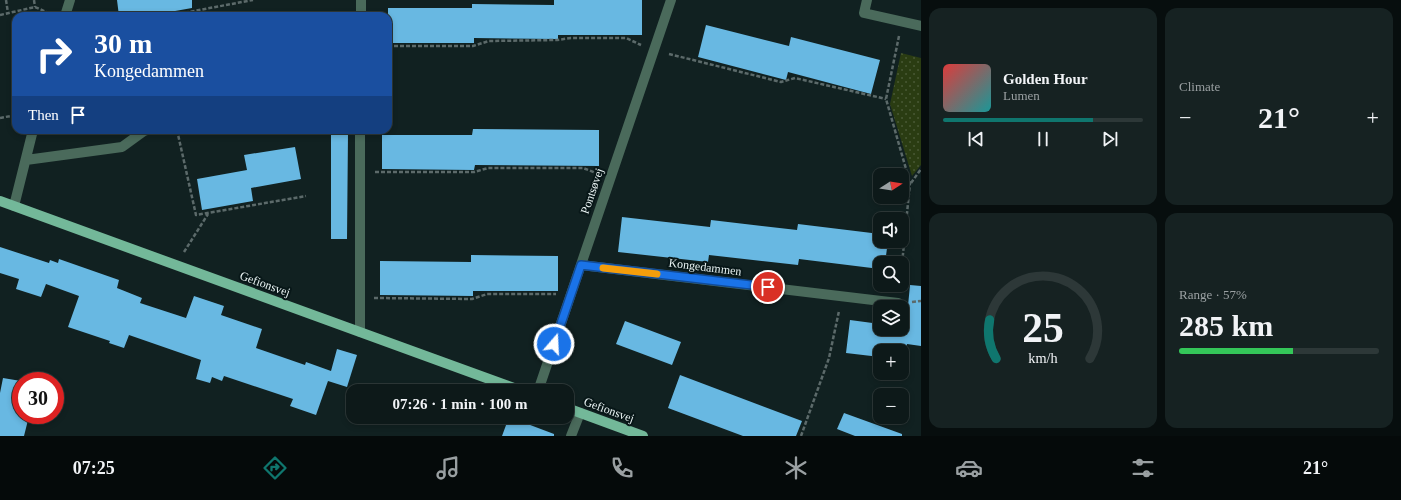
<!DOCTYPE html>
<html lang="en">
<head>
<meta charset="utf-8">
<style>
  body { margin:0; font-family:Georgia,serif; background:#162222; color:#f1f3f6; height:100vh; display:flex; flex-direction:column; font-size:15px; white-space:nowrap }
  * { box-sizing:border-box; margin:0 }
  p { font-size:13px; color:#9aa0a2 }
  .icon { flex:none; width:22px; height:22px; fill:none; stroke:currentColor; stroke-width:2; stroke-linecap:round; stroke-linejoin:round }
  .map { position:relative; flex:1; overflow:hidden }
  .sheet { display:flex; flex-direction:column; gap:8px; padding:8px; background:#070e0e; width:480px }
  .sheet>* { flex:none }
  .top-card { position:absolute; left:12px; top:12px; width:380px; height:122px; border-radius:12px; box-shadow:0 2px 6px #0003,0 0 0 1px #2d3838; background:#1a4fa0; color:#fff; overflow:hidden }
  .needle { width:26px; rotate:78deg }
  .buttons { position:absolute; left:873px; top:168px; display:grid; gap:8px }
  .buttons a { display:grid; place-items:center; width:36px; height:36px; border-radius:8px; background:#0d1919; box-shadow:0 2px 6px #0003,0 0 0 1px #2d3838; font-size:20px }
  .speed { position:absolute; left:12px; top:372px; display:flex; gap:8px; font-size:20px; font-weight:700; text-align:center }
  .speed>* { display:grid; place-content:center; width:52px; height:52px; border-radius:50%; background:#0d1919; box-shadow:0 2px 6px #0003,0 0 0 1px #2d3838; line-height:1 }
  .speed .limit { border:6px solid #d22; background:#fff; color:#111 }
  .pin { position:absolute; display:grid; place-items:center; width:34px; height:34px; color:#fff; margin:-17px; border:2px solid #fff; border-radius:50%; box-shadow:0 1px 4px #0007 }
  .me { position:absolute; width:44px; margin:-22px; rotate:19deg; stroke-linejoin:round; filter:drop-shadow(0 0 3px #0008) }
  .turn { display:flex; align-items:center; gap:14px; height:84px; padding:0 16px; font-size:18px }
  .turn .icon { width:52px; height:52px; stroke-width:2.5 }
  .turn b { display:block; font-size:28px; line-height:34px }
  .then { display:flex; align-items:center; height:38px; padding:0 16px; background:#0003; gap:8px; font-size:15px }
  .big { font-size:30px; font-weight:700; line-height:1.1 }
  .sheet .tile { flex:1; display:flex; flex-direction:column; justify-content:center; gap:6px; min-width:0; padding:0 14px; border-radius:12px; background:#162222 }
  .sheet .dial { align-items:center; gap:0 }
  .dial svg { height:104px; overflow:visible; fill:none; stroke:#2d3838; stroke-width:7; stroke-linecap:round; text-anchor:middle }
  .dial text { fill:#f1f3f6; stroke:none }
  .song { display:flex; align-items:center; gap:12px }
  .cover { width:48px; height:48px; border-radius:6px; background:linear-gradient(135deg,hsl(0 70% 55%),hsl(180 70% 35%)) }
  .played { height:4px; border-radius:2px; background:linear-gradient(90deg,#0f766e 75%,#2d3838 75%) }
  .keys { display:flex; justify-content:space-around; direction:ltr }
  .heat { display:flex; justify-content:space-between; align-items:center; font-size:22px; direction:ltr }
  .charge { height:6px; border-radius:3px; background:linear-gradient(90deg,#34c759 57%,#2d3838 0) }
  .sheet .tiles { flex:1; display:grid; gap:8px; grid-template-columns:repeat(2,1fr) }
  .trip { position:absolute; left:346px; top:384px; width:228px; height:40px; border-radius:12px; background:#0d1919; box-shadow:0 2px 6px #0003,0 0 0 1px #2d3838; font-weight:700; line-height:40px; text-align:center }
  .menu { display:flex; height:64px; justify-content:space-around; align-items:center; background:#050a0a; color:#9aa0a2 }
  .menu .icon { width:28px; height:28px }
  .menu .current { color:#0f766e }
  .menu b { font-size:18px; color:#f1f3f6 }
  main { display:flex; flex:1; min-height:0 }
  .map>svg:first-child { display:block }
</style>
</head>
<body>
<main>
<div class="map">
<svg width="921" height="436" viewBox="0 0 921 436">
  <defs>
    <pattern id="grass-dots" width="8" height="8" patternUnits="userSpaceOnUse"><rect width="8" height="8" fill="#2a3c12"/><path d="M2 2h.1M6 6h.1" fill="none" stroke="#495935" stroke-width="1.8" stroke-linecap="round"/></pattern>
  </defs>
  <rect width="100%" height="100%" fill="#112121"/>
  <path fill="url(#grass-dots)" d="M901,53L921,58V165L912,176L890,104Z"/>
  <path fill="#68b8e2" d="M117,0H192V8L147,16H119Z
    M554,0H642V35H558V39L474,38V43H388V8H472V4L554,5Z
    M706,25L789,46L791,37L880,60L871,94L788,72L786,80L698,57Z
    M473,129L599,130V166L475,165L474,170L382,169V135H472Z
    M331,133H348L347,239H331Z
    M295,147L301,179L251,188L253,201L202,210L197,179L247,170L244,155Z
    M622,217L710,227L711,220L797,230L798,224L880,234V241H888L885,263H880V269L799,259L798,265L709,255L708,262L618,252Z
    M0,247L49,263L50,260L58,263L59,259L119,280L117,288L142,298L140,303L186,318L194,296L224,306L221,315L262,329L256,348L305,365L306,362L331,371L337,349L357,355L347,387L328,381L316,415L290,406L293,399L224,376L222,381L212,377L210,383L196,379L201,360L129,335L124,348L109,343L110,341L68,327L79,296L46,284L41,297L16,289L19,279L0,273Z
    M471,255L558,256V291H473V296L380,295V261L471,262Z
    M910,285L921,286V346L907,344L905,360L902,359V351H880V357L846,353L850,320L880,324V329H902V326L906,327Z
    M625,321L681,342L672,365L616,344Z
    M680,375L802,421L796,436H743L668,408Z
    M3,378L21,381L20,418L28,420L24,436H0V393Z
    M844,413L902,434V436H855L837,429Z
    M509,417L554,434V436H502Z"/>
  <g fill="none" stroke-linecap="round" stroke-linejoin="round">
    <path stroke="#5c6a6a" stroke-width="2.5" stroke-dasharray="4 2" stroke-linecap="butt" d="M6,0L8,13
      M34,0L35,7
      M0,15L35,7L51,14
      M167,16L253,0
      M899,36L886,99L910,183L902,264
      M388,46H473L489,41L557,40L571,38H626L641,45
      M669,54L781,82L795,78L886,99
      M0,118L16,115
      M177,130L196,215L306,196
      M375,172H474L488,168H583L596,173
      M911,183L921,169
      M184,252L208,214
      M374,298L472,299L487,294H556
      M912,302L921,301
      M801,436L829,358L839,311"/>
    <path stroke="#4a6a5b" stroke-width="10" d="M867,0L864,13L921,26
      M65,16L70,0
      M361,16V0
      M26,160L122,147L144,131L147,130
      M14,206L33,130
      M581,265L898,303
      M360,332V130
      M538,391L671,0
      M571,436L580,413"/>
    <path stroke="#73b899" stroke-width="10" d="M0,201L522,391
      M567,408L643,436"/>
  </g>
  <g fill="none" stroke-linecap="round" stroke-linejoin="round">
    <defs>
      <path id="route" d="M554,344L581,265L768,287"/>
    </defs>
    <use href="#route" stroke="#114b97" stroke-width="10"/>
    <use href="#route" stroke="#1a73e8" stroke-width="7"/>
    <path stroke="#f59e0b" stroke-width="7" d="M603,268L657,274"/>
  </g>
  <g text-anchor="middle" stroke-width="4" stroke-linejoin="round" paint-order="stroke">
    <g font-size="12" fill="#e9f3f3" stroke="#081718">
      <text transform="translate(592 191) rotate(-71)" y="4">Pontsøvej</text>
      <text transform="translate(705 267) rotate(7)" y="4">Kongedammen</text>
      <text transform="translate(265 284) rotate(20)" y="4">Gefionsvej</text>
      <text transform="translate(609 410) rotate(20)" y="4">Gefionsvej</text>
    </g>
  </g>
</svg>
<div class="buttons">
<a><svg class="needle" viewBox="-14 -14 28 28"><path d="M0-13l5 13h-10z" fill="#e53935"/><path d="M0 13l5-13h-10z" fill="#9aa0a2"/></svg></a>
<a><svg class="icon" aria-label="sound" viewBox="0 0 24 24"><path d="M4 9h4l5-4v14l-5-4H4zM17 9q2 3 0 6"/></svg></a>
<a><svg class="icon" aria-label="search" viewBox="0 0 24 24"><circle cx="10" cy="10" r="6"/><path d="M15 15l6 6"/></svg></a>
<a><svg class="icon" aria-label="layers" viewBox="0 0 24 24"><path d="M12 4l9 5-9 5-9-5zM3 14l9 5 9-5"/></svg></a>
<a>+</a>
<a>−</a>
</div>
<div class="speed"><div class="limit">30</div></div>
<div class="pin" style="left:768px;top:287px;background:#d93025"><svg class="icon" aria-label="arrive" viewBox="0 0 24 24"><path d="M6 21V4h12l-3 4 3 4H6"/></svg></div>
<svg class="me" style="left:554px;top:344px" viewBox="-20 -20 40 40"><circle r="17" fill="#1a73e8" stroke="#fff" stroke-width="3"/><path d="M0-11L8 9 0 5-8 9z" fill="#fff"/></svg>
<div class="trip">07:26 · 1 min · 100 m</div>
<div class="top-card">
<div class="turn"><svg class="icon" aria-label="right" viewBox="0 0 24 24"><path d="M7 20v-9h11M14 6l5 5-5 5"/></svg><div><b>30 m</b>Kongedammen</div></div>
<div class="then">Then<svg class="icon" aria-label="arrive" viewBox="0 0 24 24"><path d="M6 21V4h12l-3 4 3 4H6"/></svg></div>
</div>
</div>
<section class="sheet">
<div class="tiles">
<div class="tile">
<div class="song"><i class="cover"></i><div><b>Golden Hour</b><p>Lumen</p></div></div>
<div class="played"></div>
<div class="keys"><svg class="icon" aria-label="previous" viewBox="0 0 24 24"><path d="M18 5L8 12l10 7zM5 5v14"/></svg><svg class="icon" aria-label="pause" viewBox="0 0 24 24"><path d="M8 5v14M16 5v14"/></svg><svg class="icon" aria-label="next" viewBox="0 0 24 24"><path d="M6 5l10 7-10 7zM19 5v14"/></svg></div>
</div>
<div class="tile"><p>Climate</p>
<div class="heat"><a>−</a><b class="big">21°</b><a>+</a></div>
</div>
<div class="tile dial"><svg viewBox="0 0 100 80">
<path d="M14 69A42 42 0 1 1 86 69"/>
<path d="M14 69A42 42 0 0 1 9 39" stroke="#0f766e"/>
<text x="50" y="56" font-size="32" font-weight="700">25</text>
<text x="50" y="72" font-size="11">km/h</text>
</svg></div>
<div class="tile"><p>Range · 57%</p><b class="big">285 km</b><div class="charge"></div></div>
</div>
</section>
</main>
<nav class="menu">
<b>07:25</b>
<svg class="icon current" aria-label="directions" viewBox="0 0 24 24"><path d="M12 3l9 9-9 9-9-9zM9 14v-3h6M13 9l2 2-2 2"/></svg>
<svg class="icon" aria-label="music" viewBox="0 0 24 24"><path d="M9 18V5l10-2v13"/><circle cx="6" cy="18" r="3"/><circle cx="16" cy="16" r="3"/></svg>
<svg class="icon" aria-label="phone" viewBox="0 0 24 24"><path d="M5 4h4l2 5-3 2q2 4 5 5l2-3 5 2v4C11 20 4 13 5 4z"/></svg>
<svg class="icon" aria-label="climate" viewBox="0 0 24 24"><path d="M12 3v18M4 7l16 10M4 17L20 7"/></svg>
<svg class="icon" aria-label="car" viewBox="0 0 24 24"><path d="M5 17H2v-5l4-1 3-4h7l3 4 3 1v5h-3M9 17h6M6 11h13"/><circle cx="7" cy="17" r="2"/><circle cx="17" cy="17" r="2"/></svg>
<svg class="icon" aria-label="filters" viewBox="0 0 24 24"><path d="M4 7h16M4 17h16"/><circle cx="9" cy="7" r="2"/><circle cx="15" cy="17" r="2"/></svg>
<b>21°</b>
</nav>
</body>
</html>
